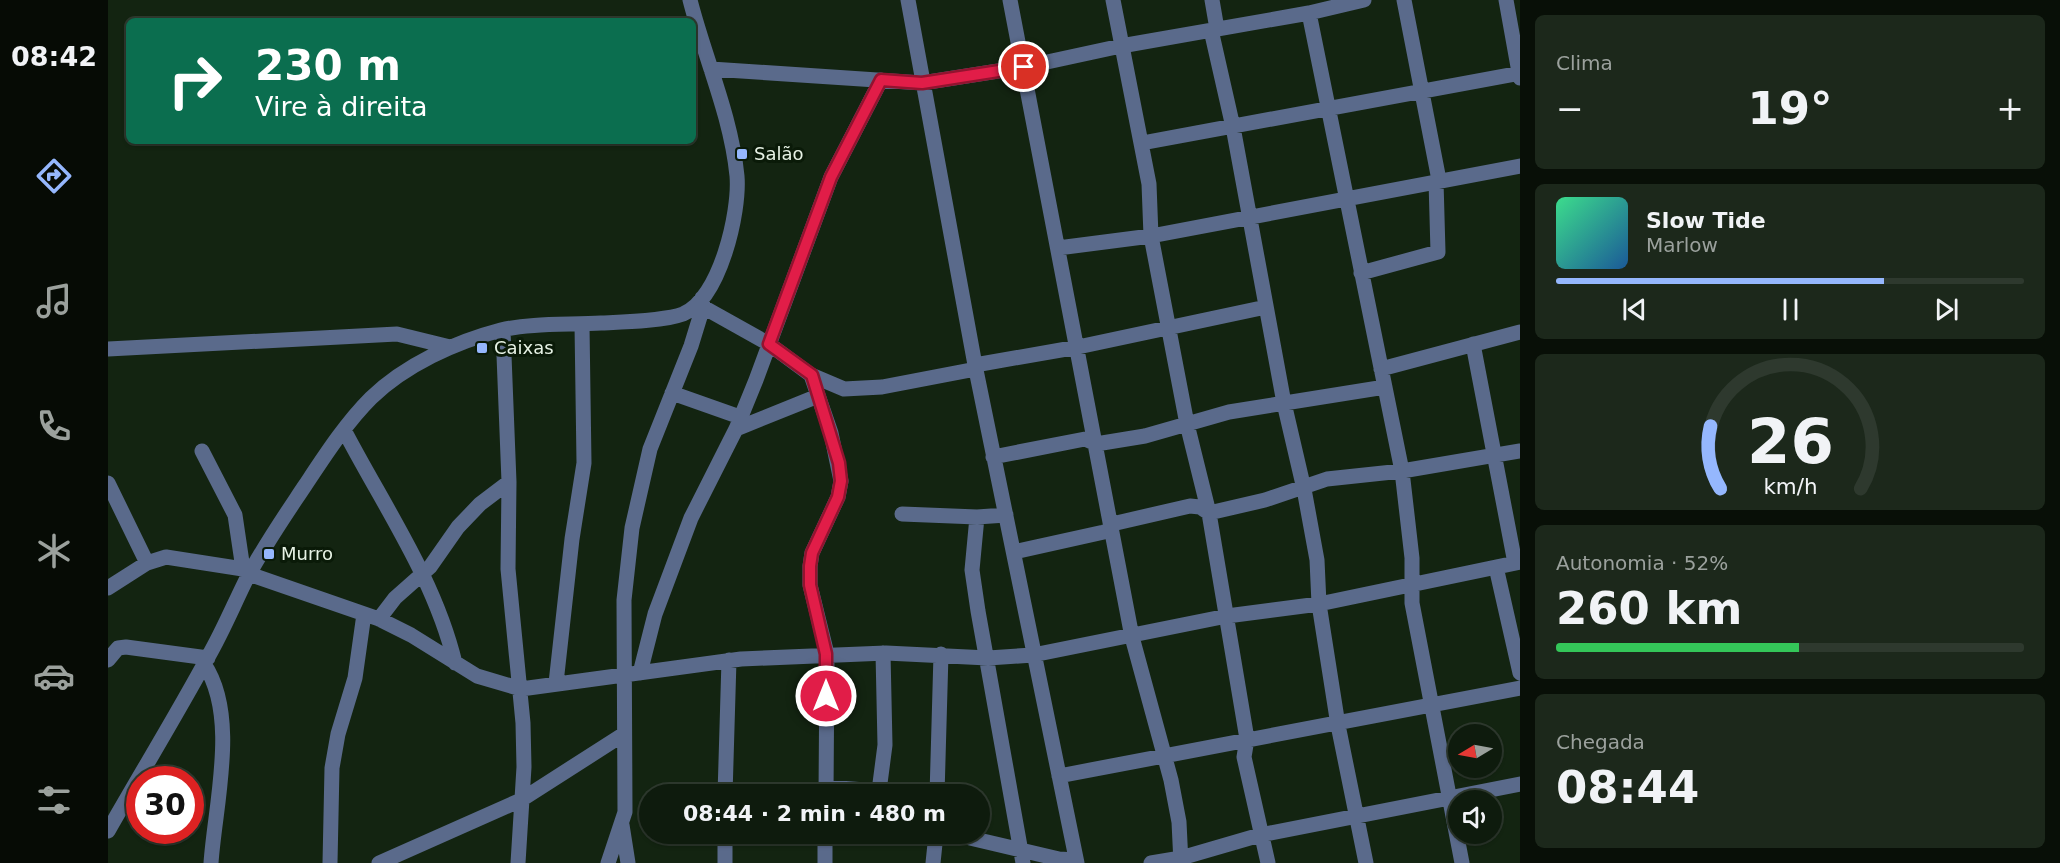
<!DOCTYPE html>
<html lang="pt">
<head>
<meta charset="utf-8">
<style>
  body { margin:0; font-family:"DejaVu Sans",sans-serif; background:#1c281b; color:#f1f3f6; height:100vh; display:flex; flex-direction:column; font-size:22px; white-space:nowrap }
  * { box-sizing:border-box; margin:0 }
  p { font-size:20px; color:#9ba19d }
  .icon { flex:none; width:33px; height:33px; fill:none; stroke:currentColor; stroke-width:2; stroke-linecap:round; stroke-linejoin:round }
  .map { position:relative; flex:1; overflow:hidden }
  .side { display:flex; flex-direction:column; gap:15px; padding:15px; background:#080f07; width:540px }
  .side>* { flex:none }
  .banner { position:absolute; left:18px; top:18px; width:570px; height:126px; border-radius:9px; box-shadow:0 2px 4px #0004,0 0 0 2px #2e392e; background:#0b6e4f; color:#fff; overflow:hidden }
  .needle { width:39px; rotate:260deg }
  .fabs { position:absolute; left:1340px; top:724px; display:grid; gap:12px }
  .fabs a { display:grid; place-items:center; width:54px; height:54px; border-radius:50%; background:#0e1b0d; box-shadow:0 2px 4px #0004,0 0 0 2px #2e392e; font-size:30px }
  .speed { position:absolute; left:18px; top:766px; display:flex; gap:12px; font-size:30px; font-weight:700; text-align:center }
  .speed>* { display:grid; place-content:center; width:78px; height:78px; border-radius:50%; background:#0e1b0d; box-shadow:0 2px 4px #0004,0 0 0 2px #2e392e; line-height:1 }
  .speed .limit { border:9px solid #d22; background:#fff; color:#111 }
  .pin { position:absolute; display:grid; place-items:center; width:51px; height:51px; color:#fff; margin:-26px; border:3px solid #fff; border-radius:50%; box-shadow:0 2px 6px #0007 }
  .me { position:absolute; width:66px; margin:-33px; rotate:0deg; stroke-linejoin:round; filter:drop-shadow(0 0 4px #0008) }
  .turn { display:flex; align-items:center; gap:21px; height:126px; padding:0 30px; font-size:27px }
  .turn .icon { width:78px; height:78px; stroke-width:2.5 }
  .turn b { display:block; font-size:42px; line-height:51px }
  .big { font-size:45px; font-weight:800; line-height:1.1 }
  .side .card { flex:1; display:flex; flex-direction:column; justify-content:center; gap:9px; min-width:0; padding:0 21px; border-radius:9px; background:#1c281b }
  .side .dial { align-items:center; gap:0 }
  .dial svg { height:156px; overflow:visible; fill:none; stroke:#2e392e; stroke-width:7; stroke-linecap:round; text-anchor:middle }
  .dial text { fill:#f1f3f6; stroke:none }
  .song { display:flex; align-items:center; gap:18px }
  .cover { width:72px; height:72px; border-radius:9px; background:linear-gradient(135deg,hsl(150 70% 55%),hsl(210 70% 35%)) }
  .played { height:6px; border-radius:3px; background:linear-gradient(90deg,#95b7fd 70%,#2e392e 70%) }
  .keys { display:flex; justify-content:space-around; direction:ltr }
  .heat { display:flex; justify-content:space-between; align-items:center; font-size:33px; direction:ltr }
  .charge { height:9px; border-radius:4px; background:linear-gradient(90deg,#34c759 52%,#2e392e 0) }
  .trip { position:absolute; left:531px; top:784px; width:351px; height:60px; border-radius:30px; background:#0e1b0d; box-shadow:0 2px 4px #0004,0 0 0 2px #2e392e; font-weight:800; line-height:60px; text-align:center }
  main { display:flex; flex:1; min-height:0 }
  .dock { display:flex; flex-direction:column; width:108px; justify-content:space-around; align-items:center; background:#060b05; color:#9ba19d }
  .dock .icon { width:42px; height:42px }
  .dock .on { color:#95b7fd }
  .dock b { font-size:27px; color:#f1f3f6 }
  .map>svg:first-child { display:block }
</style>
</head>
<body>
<main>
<nav class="dock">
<b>08:42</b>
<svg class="icon on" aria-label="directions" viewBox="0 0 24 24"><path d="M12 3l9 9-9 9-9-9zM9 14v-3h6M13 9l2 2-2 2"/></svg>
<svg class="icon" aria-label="music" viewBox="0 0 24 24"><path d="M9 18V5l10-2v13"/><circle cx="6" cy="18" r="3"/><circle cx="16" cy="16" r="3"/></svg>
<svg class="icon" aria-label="phone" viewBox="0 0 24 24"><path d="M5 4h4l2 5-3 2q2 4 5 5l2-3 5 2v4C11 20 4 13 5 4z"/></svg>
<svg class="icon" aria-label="climate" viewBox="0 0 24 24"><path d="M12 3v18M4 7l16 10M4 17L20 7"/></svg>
<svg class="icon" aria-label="car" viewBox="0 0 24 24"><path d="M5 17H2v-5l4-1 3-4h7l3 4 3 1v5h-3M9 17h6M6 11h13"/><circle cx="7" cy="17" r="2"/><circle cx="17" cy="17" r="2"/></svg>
<svg class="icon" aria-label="filters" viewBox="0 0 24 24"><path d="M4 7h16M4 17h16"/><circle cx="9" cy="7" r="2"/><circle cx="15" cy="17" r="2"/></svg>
</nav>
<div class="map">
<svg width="1412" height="863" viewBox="0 0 1412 863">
  <rect width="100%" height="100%" fill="#132411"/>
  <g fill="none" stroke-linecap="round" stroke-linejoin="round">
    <path stroke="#5a6a8b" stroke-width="15" d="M800,0L867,365L969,863
      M902,0L1024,637L1063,780L1071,822L1073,863
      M1005,0L1041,184L1043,236L1079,424L1101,513L1139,739L1136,757L1160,863
      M1104,0L1109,29
      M1296,0L1331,180
      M1398,0L1412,78
      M1201,13L1294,471L1304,558V603L1354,863
      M1103,30L1125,127L1176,403L1196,489L1209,560L1211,604L1230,725L1258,863
      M603,69L814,83L916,67L1013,46L1201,13L1256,0
      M1034,143L1412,73
      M950,248L1043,236L1412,166
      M1253,273L1330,252L1328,181
      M595,307L661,344L703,375L736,389L774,387L868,369
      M395,330L401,482L400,569L415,723L416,767L410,863
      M1365,344L1407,563
      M0,349L289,334L342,347
      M867,365L970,347L1158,307
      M1273,369L1412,332
      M703,375L723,433L733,481L730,497L704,553L702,566V585L719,654L718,795
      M564,393L632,417
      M628,429L710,396
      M236,430C275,505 327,579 347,663
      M94,451L127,515L135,569
      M885,457L977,439L988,444L1037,436L1121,412L1277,387
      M0,483L39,563
      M794,514L869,517
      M898,515L869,517L864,570L870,611L915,863
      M906,552L996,532L1001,530L1004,524L1082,506L1092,507L1101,513L1157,500L1219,479L1294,471L1412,451
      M1388,567L1412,673
      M0,588L39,563L58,557L135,569L141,574L271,619L303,635L369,676L413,689L633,659L778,653L880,658L925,655L1119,616L1211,604L1412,562
      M271,619L287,598L322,567L350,527L372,504L401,482
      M0,660L10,648L18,647L100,658
      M96,664C131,716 107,804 103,863
      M532,673L547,614L583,518L628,429L648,380L723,177L773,80
      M448,683L464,539L476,463L474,325
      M951,776L1412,688
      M718,787L822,795
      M771,791L777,745L775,653
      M617,795L621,660
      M829,795L833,654
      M514,825L520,863
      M0,831C33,773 68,716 100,657C115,631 126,604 139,578C156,546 176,517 196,487C216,457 237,424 263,398C297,365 347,342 393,330C422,323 462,325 493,323C514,322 556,321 575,314C612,299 632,212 629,176C623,115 597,59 582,0
      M617,834V863
      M845,834L951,859L968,860
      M222,863L224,768L230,734L247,678L256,614
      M271,863L413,800L516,734
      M500,863L517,812L516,600L524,528L542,449L583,346L595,307L594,298
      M717,863V834
      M825,863L828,834
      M1043,863L1073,858L1152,835L1412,784"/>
  </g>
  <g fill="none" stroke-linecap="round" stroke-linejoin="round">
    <defs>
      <path id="route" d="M718,696V654L702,585V566L704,553L730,497L733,481L731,463L704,375L661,344L723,177L773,80L814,83L916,67"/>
    </defs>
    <use href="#route" stroke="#92132f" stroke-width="15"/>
    <use href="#route" stroke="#e11d48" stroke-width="10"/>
  </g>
  <g fill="#95b7fd" stroke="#0a1a08" stroke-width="2">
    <rect x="628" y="148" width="12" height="12" rx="3"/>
    <rect x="368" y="342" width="12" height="12" rx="3"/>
    <rect x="155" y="548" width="12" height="12" rx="3"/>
  </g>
  <g text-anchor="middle" stroke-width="6" stroke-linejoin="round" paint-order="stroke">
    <g font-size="18" fill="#e7f2e5" stroke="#0a1a08" text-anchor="start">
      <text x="646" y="160">Salão</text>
      <text x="386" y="354">Caixas</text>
      <text x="173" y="560">Murro</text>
    </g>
  </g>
</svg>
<div class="fabs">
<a><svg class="needle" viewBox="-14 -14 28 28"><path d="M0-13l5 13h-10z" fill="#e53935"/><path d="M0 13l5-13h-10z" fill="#9ba19d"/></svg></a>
<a><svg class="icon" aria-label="sound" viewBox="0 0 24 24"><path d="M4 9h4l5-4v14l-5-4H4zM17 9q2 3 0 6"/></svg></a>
</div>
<div class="speed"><div class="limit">30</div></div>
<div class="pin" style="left:916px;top:67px;background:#d93025"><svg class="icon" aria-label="arrive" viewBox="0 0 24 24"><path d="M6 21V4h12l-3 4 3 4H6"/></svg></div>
<svg class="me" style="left:718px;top:696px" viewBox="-20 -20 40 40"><circle r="17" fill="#e11d48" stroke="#fff" stroke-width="3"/><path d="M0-11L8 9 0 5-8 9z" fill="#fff"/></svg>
<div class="trip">08:44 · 2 min · 480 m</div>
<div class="banner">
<div class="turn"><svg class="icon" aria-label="right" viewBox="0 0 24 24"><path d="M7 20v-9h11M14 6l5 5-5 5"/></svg><div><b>230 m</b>Vire à direita</div></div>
</div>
</div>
<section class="side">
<div class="card"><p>Clima</p>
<div class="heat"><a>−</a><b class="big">19°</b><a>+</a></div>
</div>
<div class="card">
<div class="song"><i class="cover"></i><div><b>Slow Tide</b><p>Marlow</p></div></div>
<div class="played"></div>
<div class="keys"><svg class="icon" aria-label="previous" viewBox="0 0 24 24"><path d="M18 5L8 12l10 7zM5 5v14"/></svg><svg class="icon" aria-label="pause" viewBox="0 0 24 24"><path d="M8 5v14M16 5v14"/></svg><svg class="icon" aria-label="next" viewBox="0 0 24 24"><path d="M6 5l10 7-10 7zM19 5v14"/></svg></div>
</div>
<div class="card dial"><svg viewBox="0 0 100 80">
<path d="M14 69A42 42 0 1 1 86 69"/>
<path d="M14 69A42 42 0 0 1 9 37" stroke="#95b7fd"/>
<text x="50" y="56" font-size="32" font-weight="700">26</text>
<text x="50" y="72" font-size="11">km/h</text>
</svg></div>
<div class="card"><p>Autonomia · 52%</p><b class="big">260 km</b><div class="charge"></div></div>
<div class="card"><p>Chegada</p><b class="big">08:44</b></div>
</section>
</main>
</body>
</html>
